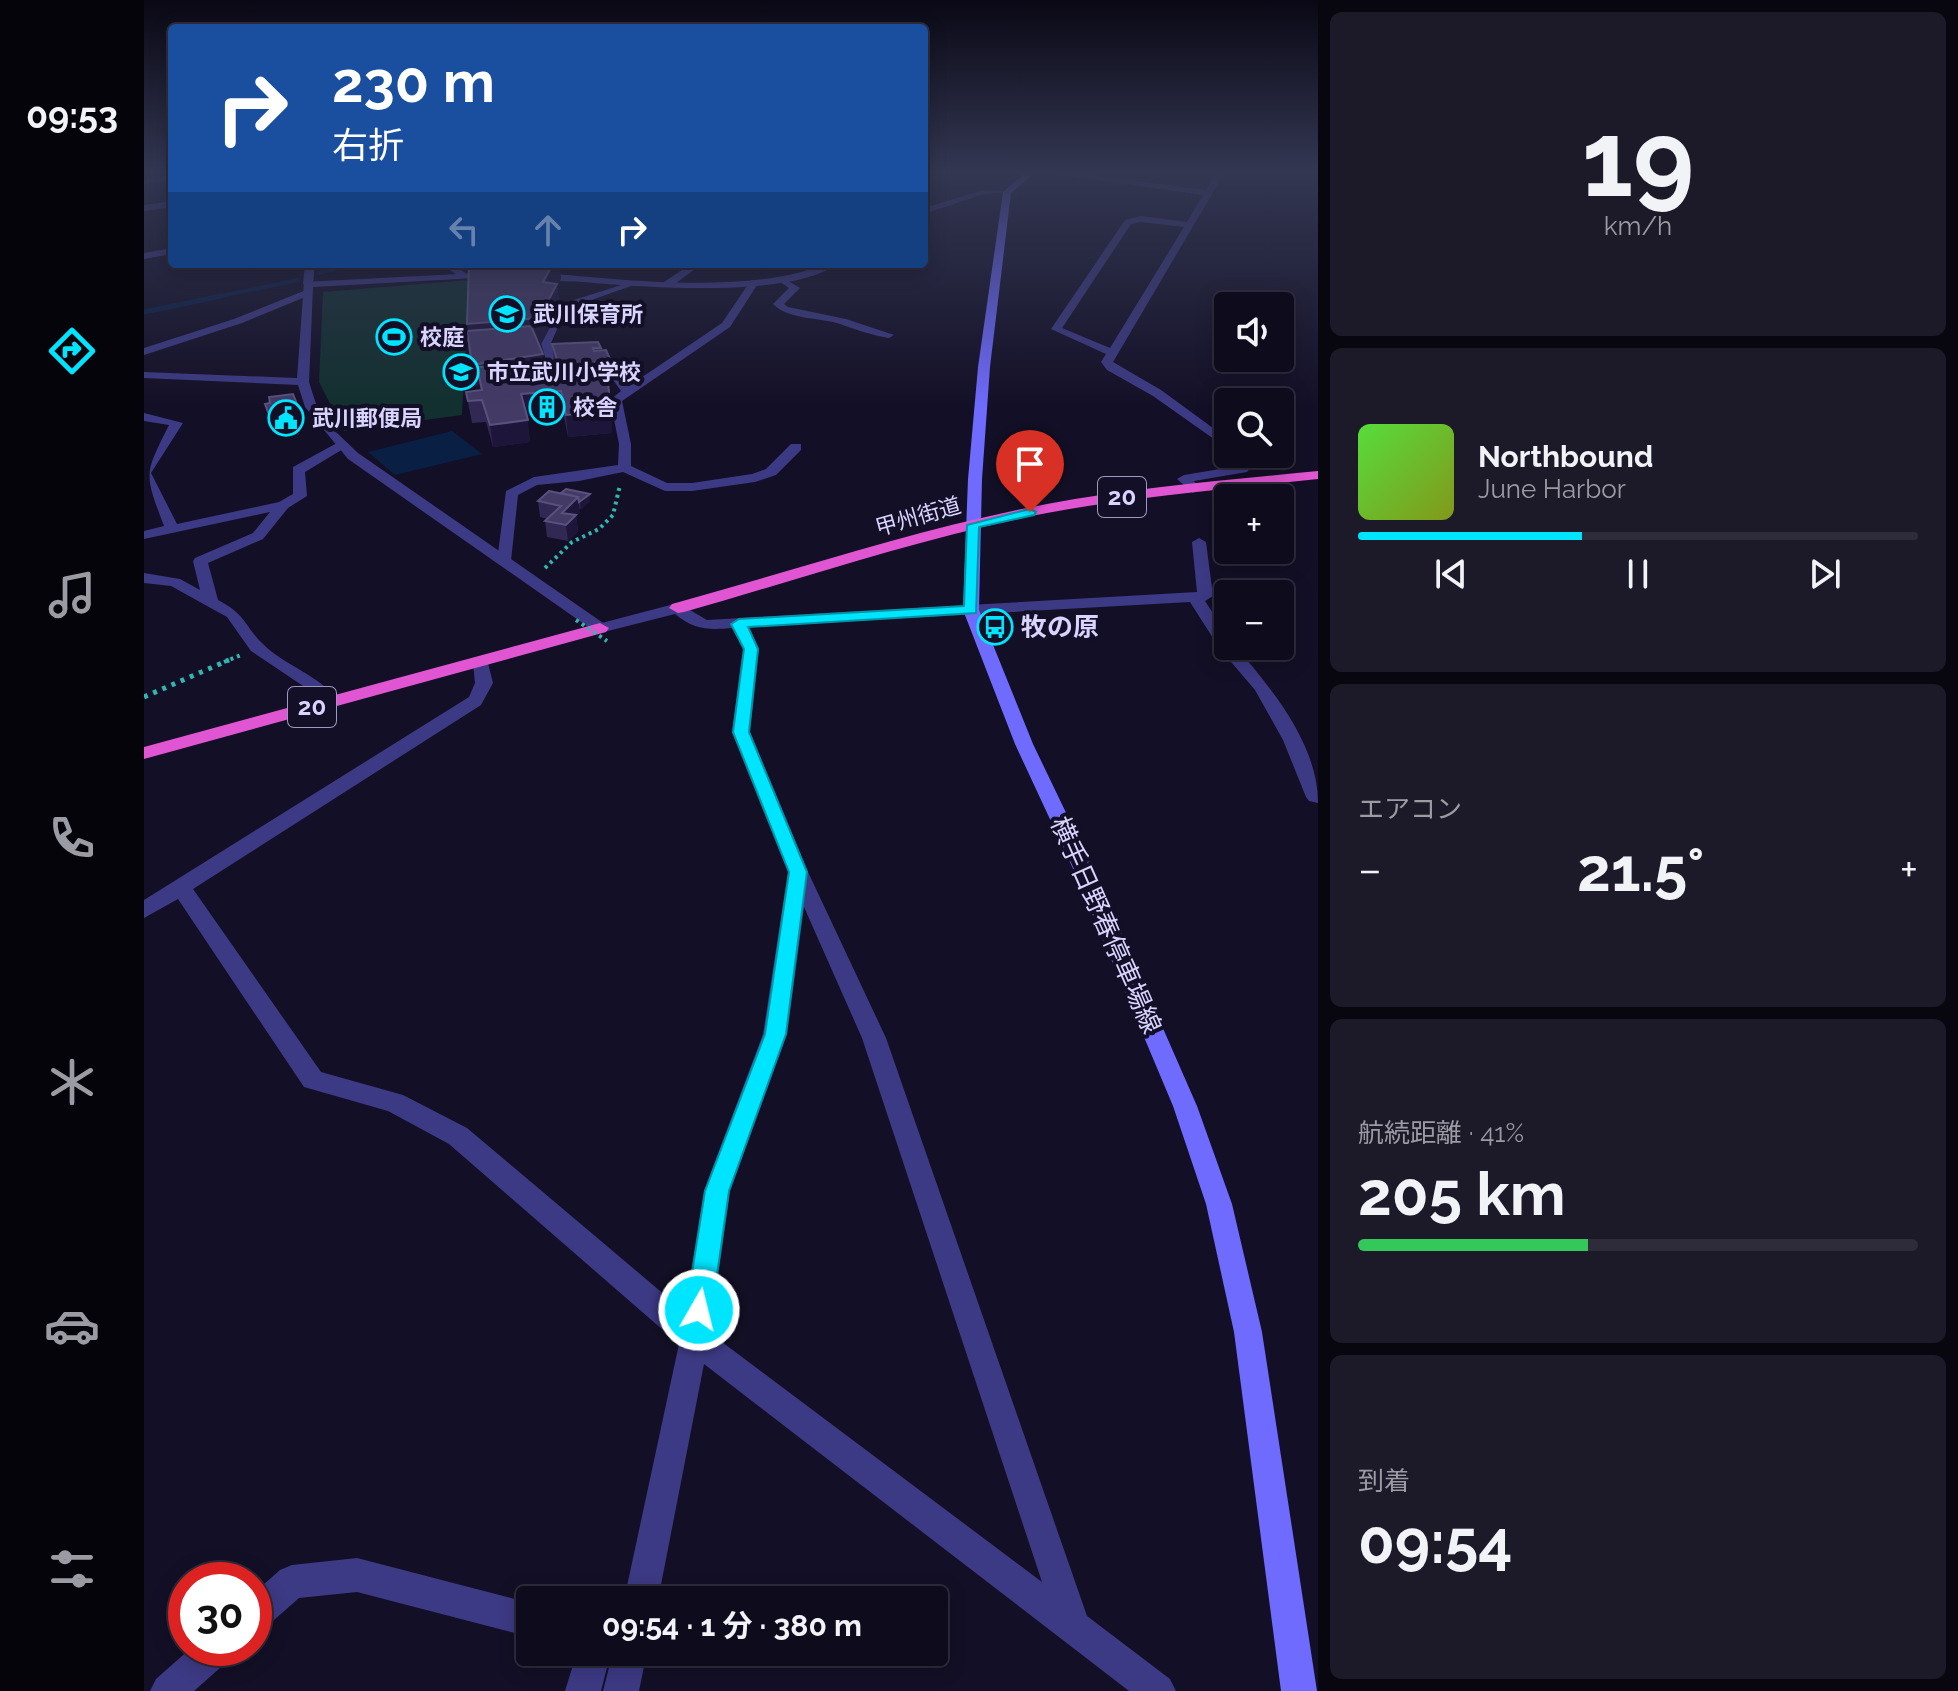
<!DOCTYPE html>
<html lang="ja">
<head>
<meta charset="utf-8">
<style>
  body { margin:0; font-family:Raleway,"Noto Sans JP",sans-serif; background:#1c1929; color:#f1f3f6; height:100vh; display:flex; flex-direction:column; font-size:30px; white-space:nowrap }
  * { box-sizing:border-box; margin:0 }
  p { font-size:26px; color:#9b9ba3 }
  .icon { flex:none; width:44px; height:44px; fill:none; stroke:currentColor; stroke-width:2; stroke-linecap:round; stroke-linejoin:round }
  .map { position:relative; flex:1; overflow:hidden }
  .panel { display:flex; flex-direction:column; gap:12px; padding:12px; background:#08060f; width:640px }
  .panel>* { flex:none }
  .banner { position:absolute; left:24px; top:24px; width:760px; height:244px; border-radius:8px; box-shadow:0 4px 20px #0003,0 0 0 2px #2e2b3b; background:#1a4fa0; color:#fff; overflow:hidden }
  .controls { position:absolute; left:1070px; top:292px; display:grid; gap:16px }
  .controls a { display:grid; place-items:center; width:80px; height:80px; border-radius:8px; background:#0e0b1c; box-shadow:0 4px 20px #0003,0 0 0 2px #2e2b3b; font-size:40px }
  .speed { position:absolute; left:24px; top:1562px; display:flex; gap:16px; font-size:40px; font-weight:700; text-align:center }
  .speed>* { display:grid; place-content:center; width:104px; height:104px; border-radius:50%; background:#0e0b1c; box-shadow:0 4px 20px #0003,0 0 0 2px #2e2b3b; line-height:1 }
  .speed .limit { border:12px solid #d22; background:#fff; color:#111 }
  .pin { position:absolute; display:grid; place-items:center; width:68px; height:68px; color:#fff; margin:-82px -34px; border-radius:50% 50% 50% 0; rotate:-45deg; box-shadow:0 0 8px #0007 }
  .pin .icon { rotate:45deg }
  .me { position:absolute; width:88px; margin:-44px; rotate:8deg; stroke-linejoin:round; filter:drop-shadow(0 0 6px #0008) }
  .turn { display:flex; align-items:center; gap:28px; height:168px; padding:0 32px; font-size:36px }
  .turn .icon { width:104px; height:104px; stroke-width:2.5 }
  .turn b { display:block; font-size:56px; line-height:68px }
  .lanes { display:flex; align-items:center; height:76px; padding:0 32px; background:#0003; justify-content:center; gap:40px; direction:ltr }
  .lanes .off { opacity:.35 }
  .big { font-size:60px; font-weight:700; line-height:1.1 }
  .panel .tile { flex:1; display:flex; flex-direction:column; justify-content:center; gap:12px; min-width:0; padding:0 28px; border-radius:12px; background:#1c1929 }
  .panel .dial { align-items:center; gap:0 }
  .dial b { font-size:104px; line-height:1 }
  .song { display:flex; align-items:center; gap:24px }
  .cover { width:96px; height:96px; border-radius:12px; background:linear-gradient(135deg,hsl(110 70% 55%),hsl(70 70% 35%)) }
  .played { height:8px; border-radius:4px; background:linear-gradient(90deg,#00e5ff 40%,#2e2b3b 40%) }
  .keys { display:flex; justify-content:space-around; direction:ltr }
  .heat { display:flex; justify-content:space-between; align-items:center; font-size:44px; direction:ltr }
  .charge { height:12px; border-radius:6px; background:linear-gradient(90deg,#34c759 41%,#2e2b3b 0) }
  .trip { position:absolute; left:372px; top:1586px; width:432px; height:80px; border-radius:8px; background:#0e0b1c; box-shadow:0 4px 20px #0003,0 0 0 2px #2e2b3b; font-weight:700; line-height:80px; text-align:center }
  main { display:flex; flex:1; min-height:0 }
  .tabs { display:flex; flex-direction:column; width:144px; justify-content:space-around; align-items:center; background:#06040b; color:#9b9ba3 }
  .tabs .icon { width:56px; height:56px }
  .tabs .selected { color:#00e5ff }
  .tabs b { font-size:36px; color:#f1f3f6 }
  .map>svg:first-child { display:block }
</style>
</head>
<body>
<main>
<nav class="tabs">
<b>09:53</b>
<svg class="icon selected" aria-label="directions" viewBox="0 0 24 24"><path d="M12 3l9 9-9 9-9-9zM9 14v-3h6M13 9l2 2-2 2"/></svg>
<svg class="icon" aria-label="music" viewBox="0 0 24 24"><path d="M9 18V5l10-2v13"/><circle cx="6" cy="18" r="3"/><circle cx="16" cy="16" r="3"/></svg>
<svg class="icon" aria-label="phone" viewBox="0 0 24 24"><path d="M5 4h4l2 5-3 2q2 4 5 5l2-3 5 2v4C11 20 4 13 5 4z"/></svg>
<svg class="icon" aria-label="climate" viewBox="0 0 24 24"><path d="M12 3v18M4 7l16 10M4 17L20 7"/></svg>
<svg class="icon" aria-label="car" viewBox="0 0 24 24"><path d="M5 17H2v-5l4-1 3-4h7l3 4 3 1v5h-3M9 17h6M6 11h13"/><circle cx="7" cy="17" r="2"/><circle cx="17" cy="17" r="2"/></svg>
<svg class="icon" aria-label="filters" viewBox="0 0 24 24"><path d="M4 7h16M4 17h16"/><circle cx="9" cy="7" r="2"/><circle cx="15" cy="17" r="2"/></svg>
</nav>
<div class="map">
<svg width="1174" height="1691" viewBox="0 0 1174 1691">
  <rect width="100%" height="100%" fill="#130f26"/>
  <path fill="#12302f" d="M325,280L318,415L200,431L175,382L179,292Z"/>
  <path fill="#0a1f44" d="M308,431L338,454L251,475L224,452Z"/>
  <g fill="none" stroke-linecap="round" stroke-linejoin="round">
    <path stroke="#0a1f44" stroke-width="4" d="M175,273L210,264
      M68,298L154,280"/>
    <path stroke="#0a1f44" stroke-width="5" d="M0,312L77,296"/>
    <path stroke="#2fb8b0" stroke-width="4" stroke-dasharray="3 4" stroke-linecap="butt" d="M401,568L428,542L455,529L469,515L476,485
      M80,662L97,655"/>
    <path stroke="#2fb8b0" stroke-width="5" stroke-dasharray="4 6" stroke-linecap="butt" d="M0,697L85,660"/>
    <path fill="#3d3a85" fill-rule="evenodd" d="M897,172H923L1062,190L1073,172H1081L969,362L1017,390L1084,439V449L1009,396L963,370L957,362L962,354L907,329L981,220L997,216L1043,222L1059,195ZM997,222L1040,227L966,348L918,328L987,224Z
      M28,176V180L0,184V180Z
      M28,201V207L0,211V205Z
      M28,248V254L0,259V253Z
      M161,264H171L169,284L164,287L159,284Z
      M297,264H309L324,275L316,277Z
      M547,264H558L528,286H520V282Z
      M638,277L656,288L640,304L644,307L702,319L750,335L745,338C727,335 713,330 696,324C675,317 645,320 629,304L645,288L633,280Z
      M607,280L615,282L586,327L478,401L487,444V466L523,483H548L608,474L622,469L647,444H657V450L632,475L611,482L548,491H521L479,472L435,481L393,485L374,495L367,561L360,565L355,564L353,561L362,491L390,477L474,465L475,444L466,400L477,391L457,363H408L402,360L397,343L414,305L487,282V286L422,309L407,343L412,357L464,358L485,386L578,323Z
      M162,290L167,293L166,295L98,323L0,355V348L90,319Z
      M0,413L39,423L7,473L33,524L135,502L149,494V467L193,443L204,446L161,472L163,496L144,508L119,539L64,563L74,600C104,616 99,625 119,644C142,667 175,674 195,702L192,706H180L171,694L107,651L83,617L27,586L0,583V573L36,579L56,590L49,561L51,558L109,533L126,512L0,539V531L20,526C0,473 0,475 25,425L0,421Z
      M1089,454H1102L1110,464L1103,472L1050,481L1056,489L1049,493L1033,479L1040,475L1094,466L1096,464Z
      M1055,538L1062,542L1069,596L1061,601L1084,636V646H1091C1128,689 1174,744 1174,803L1165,801L1162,797L1139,740L1111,690L1076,649L1046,602L605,627L615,649L606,732L664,872L742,1038L943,1616L1026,1679L1032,1691H985L560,1364L514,1600H480L535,1344L305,1144L244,1111L160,1087L34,899L0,918V900L325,697L331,683L329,663L337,658L343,659L349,683L337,705L49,889L177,1072L259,1095L323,1128L541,1312L560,1191L619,1034L644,872L588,732L599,649L589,628C565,630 550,630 531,614L456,633L448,628L450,625L534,603L563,620L1053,592L1048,542ZM660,907L718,1038L898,1582L566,1333L586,1191L643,1034Z
      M213,1558L386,1603V1637L213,1592L155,1598L122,1627L110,1632V1593L136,1570L148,1565Z
      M47,1648H90L85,1660L50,1691H6L12,1679Z
      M433,1652H467L457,1691H421Z
      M469,1652H503L495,1691H459Z"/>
    <path fill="#3d3a85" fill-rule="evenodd" d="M839,190L867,192L840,194L780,214V208Z
      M680,264H693C645,299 499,287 439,282C423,281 398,283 385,275L390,272C471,279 606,296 680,264Z
      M353,272L350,277L169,287L165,382L173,407L193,433L214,453L462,625V631H450L204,459L161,407L154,385L0,378V372L153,378L160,282Z"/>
    <path fill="#6f6bff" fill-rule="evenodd" d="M882,172H892L867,193L846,367L838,479L835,610L889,744L951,873L1053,1106L1088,1204L1118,1332L1173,1691H1137L1090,1332L1062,1204L1029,1106L931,873L871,744L819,610L824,479L834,367L859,192Z"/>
    <path fill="#e055d1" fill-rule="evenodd" d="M1174,471V479C1084,489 993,496 903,513C780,537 660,578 540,612L534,613L525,608L528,604C652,570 776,528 903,504C992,487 1084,480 1174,471Z
      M456,623L465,628L462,632L0,759V747Z"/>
    <path stroke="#2fb8b0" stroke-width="4" stroke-dasharray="3 4" stroke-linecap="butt" d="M432,620L463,641"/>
  </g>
  <path fill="#312854" d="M325,264H415L417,279L413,286L416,309L397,344H395L399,354L401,373L408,376L413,375L410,365L408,344L457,348L468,382H464L468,433L424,437L419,412L382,416L386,442L349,447L342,422L328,423L322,392L337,390L336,385L331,386Z
    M149,394L157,419H152L154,428L128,427L121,404Z
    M394,501H446L435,510L436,512L432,516L434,531L424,541L403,537L401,521L403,519L396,517Z"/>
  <path fill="#1d163a" d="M409,264H415L417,279L413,286L416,309L397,344L327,350L323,324L399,282Z
    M399,354L402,375L417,391L419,412L379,416L333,367L336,385L331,386L328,365Z
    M467,361L468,382L452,383L451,362Z
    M153,404L157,419H152L148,405Z
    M467,411L468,433L424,437L422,415Z
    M384,420L386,442L349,447L346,425Z
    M446,494V501L437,510L436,502Z
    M434,497L436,512L432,516L434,531L424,541L422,525L418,513Z"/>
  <path fill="#433a66" stroke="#5a527e" stroke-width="2" d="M325,264H409L399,282L413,284L395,318L323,324Z
    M387,326L399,354L328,365L323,331Z
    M454,342L457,348H449L450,351L462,350L467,361L451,362L453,365L462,364L467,411L422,415L417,391L377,394L384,420L346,425L338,400L324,401L322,392L338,390L333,367L374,365V375L406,372L408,376L418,375L408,344Z
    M149,394L153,404L148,405L150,413L124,412L121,404L126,403L125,397Z
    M422,489L446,494L435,502L434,497L417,493Z
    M405,491L434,497L418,513L432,515L422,525L401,521L417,506L394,501Z"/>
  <linearGradient id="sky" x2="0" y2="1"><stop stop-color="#0a0815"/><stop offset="0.42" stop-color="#333752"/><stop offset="1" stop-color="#333752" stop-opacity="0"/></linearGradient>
  <rect width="1174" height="409" fill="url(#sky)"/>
  <path fill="#00e5ff" stroke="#0095a6" stroke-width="2" d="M886,509L892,512L890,515L835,527L832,613L604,627L614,649L605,732L663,872L642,1034L585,1191L568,1310L564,1319L555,1322L546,1319L542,1310L561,1191L621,1034L645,872L589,732L600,649L587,624L595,619L820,606L823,525Z"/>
  <defs>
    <symbol id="school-ring" viewBox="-11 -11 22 22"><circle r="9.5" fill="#130f26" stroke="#00e5ff" stroke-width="1.5"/><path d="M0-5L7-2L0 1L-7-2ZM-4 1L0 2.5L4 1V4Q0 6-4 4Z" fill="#00e5ff"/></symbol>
    <symbol id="stadium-ring" viewBox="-11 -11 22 22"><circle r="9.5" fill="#130f26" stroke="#00e5ff" stroke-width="1.5"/><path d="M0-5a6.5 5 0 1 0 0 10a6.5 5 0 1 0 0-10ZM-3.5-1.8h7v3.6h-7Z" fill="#00e5ff"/></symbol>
    <symbol id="building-ring" viewBox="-11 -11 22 22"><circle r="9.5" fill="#130f26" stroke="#00e5ff" stroke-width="1.5"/><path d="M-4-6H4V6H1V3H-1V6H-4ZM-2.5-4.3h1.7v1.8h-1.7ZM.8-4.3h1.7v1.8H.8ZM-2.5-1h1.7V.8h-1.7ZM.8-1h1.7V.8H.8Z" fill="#00e5ff"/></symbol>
    <symbol id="civic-ring" viewBox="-11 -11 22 22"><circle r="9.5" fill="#130f26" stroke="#00e5ff" stroke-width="1.5"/><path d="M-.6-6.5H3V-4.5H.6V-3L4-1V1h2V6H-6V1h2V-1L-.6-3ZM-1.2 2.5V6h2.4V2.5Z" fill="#00e5ff"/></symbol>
    <symbol id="bus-ring" viewBox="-11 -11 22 22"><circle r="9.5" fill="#130f26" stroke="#00e5ff" stroke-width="1.5"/><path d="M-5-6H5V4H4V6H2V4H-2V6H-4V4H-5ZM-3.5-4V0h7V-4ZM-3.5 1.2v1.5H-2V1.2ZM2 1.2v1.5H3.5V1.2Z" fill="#00e5ff"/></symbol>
  </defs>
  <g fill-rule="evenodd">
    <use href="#school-ring" x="343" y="294" width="40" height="40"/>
    <use href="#stadium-ring" x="230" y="317" width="40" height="40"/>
    <use href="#school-ring" x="297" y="352" width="40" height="40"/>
    <use href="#building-ring" x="383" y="387" width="40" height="40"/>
    <use href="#civic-ring" x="122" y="398" width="40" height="40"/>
    <use href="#bus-ring" x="831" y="607" width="40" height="40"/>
  </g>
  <g text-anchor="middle" stroke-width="8" stroke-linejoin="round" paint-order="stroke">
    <g font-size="22" font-weight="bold" fill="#d9d4ff" stroke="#130f26" text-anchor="start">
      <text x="389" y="322">武川保育所</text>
      <text x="276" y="345">校庭</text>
      <text x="343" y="380">市立武川小学校</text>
      <text x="429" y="415">校舎</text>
      <text x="168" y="426">武川郵便局</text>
    </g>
    <g font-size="22" fill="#d9d4ff" stroke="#130f26">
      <text transform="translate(774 516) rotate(-16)" y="8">甲州街道</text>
    </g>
    <g fill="#130f26" stroke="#9e99be" stroke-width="2">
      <rect x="954" y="477" width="48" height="40" rx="6"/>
      <rect x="144" y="687" width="48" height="40" rx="6"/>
    </g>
    <g font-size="24" font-weight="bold" fill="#d9d4ff">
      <text x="978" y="505">20</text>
      <text x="168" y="715">20</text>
    </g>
    <g font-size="26" font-weight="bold" fill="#d9d4ff" stroke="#130f26" text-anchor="start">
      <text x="877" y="636">牧の原</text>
    </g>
    <g font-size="26" fill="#d9d4ff" stroke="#130f26">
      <text transform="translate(962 925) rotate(66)" y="9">横手日野春停車場線</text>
    </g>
  </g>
</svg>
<div class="controls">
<a><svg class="icon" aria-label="sound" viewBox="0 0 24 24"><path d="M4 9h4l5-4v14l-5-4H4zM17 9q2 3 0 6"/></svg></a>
<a><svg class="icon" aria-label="search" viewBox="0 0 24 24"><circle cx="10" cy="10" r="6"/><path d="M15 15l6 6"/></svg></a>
<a>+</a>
<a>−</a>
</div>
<div class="speed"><div class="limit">30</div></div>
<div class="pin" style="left:886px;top:512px;background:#d93025"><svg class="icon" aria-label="arrive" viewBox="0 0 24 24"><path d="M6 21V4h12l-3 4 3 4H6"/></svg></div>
<svg class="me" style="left:555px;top:1310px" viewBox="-20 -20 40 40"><circle r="17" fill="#00e5ff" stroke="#fff" stroke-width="3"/><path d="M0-11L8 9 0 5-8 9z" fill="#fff"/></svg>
<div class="trip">09:54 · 1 分 · 380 m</div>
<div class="banner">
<div class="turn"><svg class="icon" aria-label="right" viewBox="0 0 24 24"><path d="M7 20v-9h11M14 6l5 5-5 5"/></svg><div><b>230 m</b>右折</div></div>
<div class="lanes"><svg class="icon off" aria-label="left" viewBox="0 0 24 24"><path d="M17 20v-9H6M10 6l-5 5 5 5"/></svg><svg class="icon off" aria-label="ahead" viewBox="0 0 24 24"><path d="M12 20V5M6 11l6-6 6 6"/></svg><svg class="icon" aria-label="right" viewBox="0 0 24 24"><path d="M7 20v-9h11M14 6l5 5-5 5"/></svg></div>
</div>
</div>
<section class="panel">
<div class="tile dial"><b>19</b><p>km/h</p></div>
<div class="tile">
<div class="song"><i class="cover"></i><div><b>Northbound</b><p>June Harbor</p></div></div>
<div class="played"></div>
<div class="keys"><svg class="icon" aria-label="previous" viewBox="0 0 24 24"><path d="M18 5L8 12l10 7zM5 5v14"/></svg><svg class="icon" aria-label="pause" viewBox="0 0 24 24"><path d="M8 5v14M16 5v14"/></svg><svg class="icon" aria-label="next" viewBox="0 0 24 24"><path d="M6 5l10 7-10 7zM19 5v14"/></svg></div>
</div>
<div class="tile"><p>エアコン</p>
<div class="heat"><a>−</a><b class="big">21.5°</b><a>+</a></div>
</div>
<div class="tile"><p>航続距離 · 41%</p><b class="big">205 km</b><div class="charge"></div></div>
<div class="tile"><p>到着</p><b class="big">09:54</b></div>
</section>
</main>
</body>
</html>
